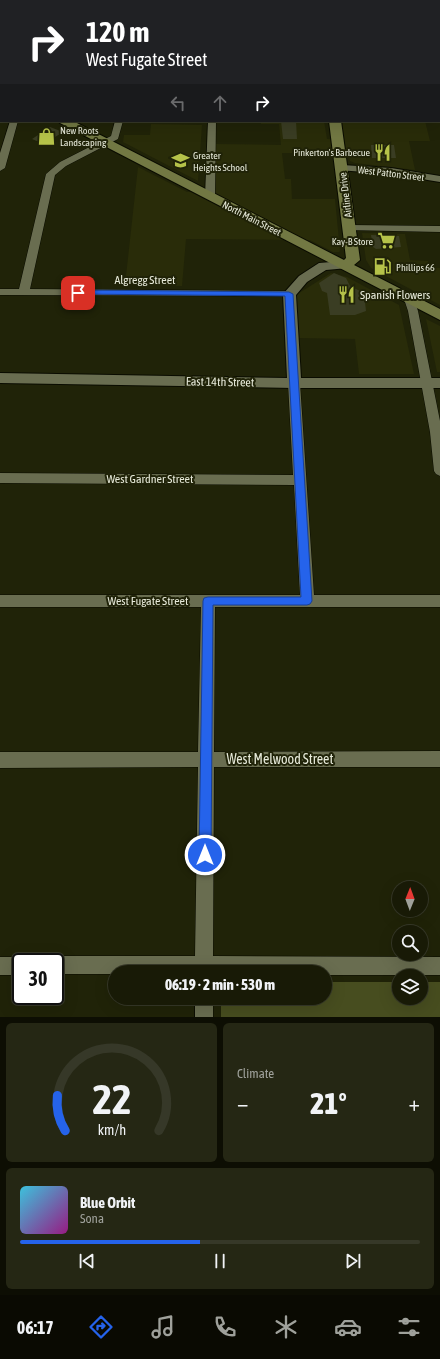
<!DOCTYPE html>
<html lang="en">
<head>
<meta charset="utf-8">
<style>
  body { margin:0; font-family:"Asap Condensed",sans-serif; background:#252714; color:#f1f3f6; height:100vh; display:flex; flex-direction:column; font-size:15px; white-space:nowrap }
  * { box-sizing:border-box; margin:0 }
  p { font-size:13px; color:#9fa19b }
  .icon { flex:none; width:22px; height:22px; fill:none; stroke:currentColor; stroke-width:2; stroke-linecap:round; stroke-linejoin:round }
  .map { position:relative; height:1017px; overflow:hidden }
  .details { display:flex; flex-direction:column; gap:6px; padding:6px; background:#0d0e03; flex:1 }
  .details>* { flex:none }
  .hud { position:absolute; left:0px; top:0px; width:440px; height:122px; box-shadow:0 4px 16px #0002,0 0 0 1px #363828; background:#202124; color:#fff; overflow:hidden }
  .needle { width:26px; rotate:1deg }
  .tools { position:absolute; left:392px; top:881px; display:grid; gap:8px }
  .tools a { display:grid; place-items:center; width:36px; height:36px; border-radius:50%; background:#181a06; box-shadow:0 4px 16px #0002,0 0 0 1px #363828; font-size:20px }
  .speed { position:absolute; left:12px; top:953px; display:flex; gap:8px; font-size:20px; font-weight:700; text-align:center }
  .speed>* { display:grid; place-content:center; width:52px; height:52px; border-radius:50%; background:#181a06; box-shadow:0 4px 16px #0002,0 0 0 1px #363828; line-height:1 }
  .speed .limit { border:2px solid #111; border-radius:6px; background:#fff; color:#111 }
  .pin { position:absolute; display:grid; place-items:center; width:34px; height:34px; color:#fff; margin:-17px; border-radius:8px; box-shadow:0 2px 6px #0006 }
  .me { position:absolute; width:44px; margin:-22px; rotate:0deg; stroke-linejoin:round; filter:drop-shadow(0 0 3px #0008) }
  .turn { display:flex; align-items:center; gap:14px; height:84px; padding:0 20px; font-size:18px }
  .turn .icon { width:52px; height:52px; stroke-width:2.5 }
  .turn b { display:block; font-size:28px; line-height:34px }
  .lanes { display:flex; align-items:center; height:38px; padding:0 20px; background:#0003; justify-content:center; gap:20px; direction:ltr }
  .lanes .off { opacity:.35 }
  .big { font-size:30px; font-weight:800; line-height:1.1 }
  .details .card { flex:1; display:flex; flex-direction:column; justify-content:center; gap:6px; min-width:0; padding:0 14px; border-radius:6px; background:#252714 }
  .details .dial { align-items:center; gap:0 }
  .dial svg { height:104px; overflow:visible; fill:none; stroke:#363828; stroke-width:7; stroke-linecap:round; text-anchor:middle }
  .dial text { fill:#f1f3f6; stroke:none }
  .song { display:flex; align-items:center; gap:12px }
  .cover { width:48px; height:48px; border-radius:6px; background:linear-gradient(135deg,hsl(190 70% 55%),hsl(310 70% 35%)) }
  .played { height:4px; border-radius:2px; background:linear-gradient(90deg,#2563eb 45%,#363828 45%) }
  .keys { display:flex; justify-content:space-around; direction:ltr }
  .heat { display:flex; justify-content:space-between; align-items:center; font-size:22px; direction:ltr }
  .details .tiles { flex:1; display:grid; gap:6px; grid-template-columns:1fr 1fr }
  .card:last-child { grid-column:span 2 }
  .trip { position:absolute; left:108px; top:965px; width:224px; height:40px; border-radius:20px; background:#181a06; box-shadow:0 4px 16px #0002,0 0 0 1px #363828; font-weight:800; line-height:40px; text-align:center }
  .menu { display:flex; height:64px; justify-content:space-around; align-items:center; background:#0a0a02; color:#9fa19b }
  .menu .icon { width:28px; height:28px }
  .menu .active { color:#2563eb }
  .menu b { font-size:18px; color:#f1f3f6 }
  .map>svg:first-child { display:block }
</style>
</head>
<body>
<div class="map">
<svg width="440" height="1017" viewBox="0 0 440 1017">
  <rect width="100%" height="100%" fill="#202308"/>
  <path fill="#292c09" d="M261,121H324L327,139L344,140L342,121H425L430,141H409L415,170L355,163L350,161L348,153H282L285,179H291L292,199H335L340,251L339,252H333L310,240L186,239L182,286L125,285L138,167L187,192H214L215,144L281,145L279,124H261Z
    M151,124L202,125L198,181L123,142L124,135H150Z
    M362,233L405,234L410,260L428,261L429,267L440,268V305L371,268L366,260Z
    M331,273L347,277L399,305L414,374H359L355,339L298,338L296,295Z
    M426,319L440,326V372H437Z"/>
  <path fill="#474d1f" d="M325,982H399V998H421V982H440V1017H221V998H325Z"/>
  <path fill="#3a3d23" d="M281,121H296L297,139H283Z
    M50,127L63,132L44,144L32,139Z
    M371,145H394L396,158H372Z
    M371,235L399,236L401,247L376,249L373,247Z
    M334,273L346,278L350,286L364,293L366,311L355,315H330L327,293L322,291L319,283Z"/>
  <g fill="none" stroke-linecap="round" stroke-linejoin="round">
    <defs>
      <path id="minor" d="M51,0H59V1H51Z
        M202,0H212L213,1H203Z
        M0,35H1V39H0Z
        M0,108H1V114H0Z
        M439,108L440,109V117L439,116Z
        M10,121H18L5,168L0,171V153Z
        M115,121H123L118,139L66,166L55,175L30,289L289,291L293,292L294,294L293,296L0,295V289H19L46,174L60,162L111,136Z
        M208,121H216L215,197L210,200L205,197Z
        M349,225L440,226V232L346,230L344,228L346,226Z
        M409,296L414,299L418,311L440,421V476L436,474L434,471L430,432L408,311L404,299Z
        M294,379L298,380L300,383L314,595H440V607H215L214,752L440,751V767H214L213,956L440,957V975H325V972H115V974H55V962H47L49,959L55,956H195L198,767L0,768V752H198L201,607H0V595H300L294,485L0,483V473L293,475L288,383L290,380Z
        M0,957H21L27,960L28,962H21V975H0Z
        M195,998H213V1017H195Z"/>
      <path id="tertiary" d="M342,165L391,168L440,176V182L391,174L338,170L336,168Z
        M344,261L348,262L350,265L348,268L326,270L307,282L296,295L301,378H440V388H294L0,383V373L287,378L283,294L299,276L319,263Z"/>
      <path id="secondary" d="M312,0H322V1H312Z
        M0,76H1V83H0Z
        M58,121H73L344,260L346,258L329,121H341L360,260L354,265L440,309V320L60,123Z"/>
    </defs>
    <use href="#minor" stroke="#0a0c00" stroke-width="1"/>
    <use href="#tertiary" stroke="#0a0c00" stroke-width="2"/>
    <use href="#secondary" stroke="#0a0c00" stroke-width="2"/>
    <use href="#minor" fill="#696d50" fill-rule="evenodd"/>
    <use href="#tertiary" fill="#696d50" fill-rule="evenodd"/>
    <use href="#secondary" fill="#727843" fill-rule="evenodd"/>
  </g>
  <path fill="#2563eb" stroke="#184099" d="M78,290L289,292L293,294L312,601L310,604L307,605H213L211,855L210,860L205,861L201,860L199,855L203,601L204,598L208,597H301L285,296L75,294V291Z"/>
  <defs>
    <symbol id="shop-bare" viewBox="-9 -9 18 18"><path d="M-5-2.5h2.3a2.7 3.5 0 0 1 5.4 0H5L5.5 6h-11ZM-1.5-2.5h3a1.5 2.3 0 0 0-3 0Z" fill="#b5c249" stroke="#202308" stroke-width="2.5" paint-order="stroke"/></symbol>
    <symbol id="restaurant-bare" viewBox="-9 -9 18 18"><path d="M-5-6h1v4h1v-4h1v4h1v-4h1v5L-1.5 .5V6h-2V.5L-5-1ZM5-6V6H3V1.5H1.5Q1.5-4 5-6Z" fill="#b5c249" stroke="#202308" stroke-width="2.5" paint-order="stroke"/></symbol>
    <symbol id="school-bare" viewBox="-9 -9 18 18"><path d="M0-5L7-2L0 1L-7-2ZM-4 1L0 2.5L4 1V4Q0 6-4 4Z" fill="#b5c249" stroke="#202308" stroke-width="2.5" paint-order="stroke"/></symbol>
    <symbol id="supermarket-bare" viewBox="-9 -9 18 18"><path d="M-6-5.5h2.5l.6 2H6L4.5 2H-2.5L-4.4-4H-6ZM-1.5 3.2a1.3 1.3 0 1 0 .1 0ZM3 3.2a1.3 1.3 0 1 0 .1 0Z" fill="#b5c249" stroke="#202308" stroke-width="2.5" paint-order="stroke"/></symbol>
    <symbol id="fuel-bare" viewBox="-9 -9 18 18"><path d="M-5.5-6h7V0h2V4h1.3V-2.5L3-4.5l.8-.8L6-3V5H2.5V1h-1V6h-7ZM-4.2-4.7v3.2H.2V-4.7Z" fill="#b5c249" stroke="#202308" stroke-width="2.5" paint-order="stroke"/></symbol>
  </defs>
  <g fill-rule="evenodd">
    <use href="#shop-bare" x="34" y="124" width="25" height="25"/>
    <use href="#restaurant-bare" x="370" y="140" width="25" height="25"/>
    <use href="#school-bare" x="168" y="148" width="25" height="25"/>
    <use href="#supermarket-bare" x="374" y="228" width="25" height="25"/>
    <use href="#fuel-bare" x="370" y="254" width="25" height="25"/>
    <use href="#restaurant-bare" x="334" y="282" width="25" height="25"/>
  </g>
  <g text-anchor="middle" stroke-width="4" stroke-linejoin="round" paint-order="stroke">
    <g font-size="10" fill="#e7eada" stroke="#202308" text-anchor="start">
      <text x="60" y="134">New Roots<tspan x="60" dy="12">Landscaping</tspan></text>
      <text x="370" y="156" text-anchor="end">Pinkerton's Barbecue</text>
      <text x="193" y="159">Greater<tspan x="193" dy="12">Heights School</tspan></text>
      <text x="373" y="245" text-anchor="end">Kay-B Store</text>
      <text x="396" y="271">Phillips 66</text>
    </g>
    <g font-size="10" fill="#e7eada" stroke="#202308">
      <text transform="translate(391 173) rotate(7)" y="4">West Patton Street</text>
      <text transform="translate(345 195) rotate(-97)" y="4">Airline Drive</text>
      <text transform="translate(252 218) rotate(27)" y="4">North Main Street</text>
    </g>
    <g font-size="12" fill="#e7eada" stroke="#202308">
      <text x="145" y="284">Algregg Street</text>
      <text transform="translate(220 382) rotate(1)" y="4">East 14th Street</text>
      <text x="150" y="483">West Gardner Street</text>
      <text x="148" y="605">West Fugate Street</text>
    </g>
    <g font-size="12" fill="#e7eada" stroke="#202308" text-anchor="start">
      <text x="360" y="299">Spanish Flowers</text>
    </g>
    <g font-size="14" fill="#e7eada" stroke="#202308">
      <text x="280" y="764">West Melwood Street</text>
    </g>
  </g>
</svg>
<div class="tools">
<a><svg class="needle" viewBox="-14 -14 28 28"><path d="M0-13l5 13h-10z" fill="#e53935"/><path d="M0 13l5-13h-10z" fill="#9fa19b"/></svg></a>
<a><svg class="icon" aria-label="search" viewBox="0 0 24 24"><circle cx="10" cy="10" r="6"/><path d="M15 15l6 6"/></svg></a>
<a><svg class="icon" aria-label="layers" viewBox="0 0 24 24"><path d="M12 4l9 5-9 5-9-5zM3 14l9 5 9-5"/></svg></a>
</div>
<div class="speed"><div class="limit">30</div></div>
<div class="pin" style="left:78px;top:293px;background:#d93025"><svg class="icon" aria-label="arrive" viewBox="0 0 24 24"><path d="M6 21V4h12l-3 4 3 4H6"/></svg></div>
<svg class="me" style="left:205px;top:855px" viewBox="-20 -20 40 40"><circle r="17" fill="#2563eb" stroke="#fff" stroke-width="3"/><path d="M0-11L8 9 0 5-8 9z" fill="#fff"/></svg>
<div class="trip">06:19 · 2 min · 530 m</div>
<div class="hud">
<div class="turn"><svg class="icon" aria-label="right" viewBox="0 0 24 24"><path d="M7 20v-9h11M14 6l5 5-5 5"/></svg><div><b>120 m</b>West Fugate Street</div></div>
<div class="lanes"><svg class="icon off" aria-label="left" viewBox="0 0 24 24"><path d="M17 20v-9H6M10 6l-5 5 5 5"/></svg><svg class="icon off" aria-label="ahead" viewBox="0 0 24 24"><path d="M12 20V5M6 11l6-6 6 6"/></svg><svg class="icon" aria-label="right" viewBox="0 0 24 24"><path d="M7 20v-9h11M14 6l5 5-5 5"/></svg></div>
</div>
</div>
<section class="details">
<div class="tiles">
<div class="card dial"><svg viewBox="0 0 100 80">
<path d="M14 69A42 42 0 1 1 86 69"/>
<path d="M14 69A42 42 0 0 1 8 42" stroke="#2563eb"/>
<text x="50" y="56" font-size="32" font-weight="700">22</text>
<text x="50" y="72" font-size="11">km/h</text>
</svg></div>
<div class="card"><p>Climate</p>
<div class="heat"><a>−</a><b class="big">21°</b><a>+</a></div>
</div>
<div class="card">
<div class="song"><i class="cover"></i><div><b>Blue Orbit</b><p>Sona</p></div></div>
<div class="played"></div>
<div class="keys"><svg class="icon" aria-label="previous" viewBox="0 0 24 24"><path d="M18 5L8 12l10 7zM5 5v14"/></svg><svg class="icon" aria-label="pause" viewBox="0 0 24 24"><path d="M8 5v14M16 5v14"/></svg><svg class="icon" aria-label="next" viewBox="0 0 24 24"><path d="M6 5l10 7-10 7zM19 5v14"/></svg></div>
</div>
</div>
</section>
<nav class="menu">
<b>06:17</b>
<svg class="icon active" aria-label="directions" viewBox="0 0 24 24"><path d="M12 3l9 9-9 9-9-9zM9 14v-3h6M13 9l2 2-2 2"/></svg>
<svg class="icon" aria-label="music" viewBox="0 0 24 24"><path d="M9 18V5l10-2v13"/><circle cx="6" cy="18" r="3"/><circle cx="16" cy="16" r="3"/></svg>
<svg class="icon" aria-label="phone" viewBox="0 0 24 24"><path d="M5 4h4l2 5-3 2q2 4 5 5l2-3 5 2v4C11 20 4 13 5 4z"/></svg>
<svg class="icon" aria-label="climate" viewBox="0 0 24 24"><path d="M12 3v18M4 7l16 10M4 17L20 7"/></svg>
<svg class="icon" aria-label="car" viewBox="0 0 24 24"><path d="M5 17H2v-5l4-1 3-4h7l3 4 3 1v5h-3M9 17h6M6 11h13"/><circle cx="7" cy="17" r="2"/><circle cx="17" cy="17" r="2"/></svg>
<svg class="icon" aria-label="filters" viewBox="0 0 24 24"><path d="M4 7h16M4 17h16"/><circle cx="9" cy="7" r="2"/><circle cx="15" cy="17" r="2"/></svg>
</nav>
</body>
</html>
